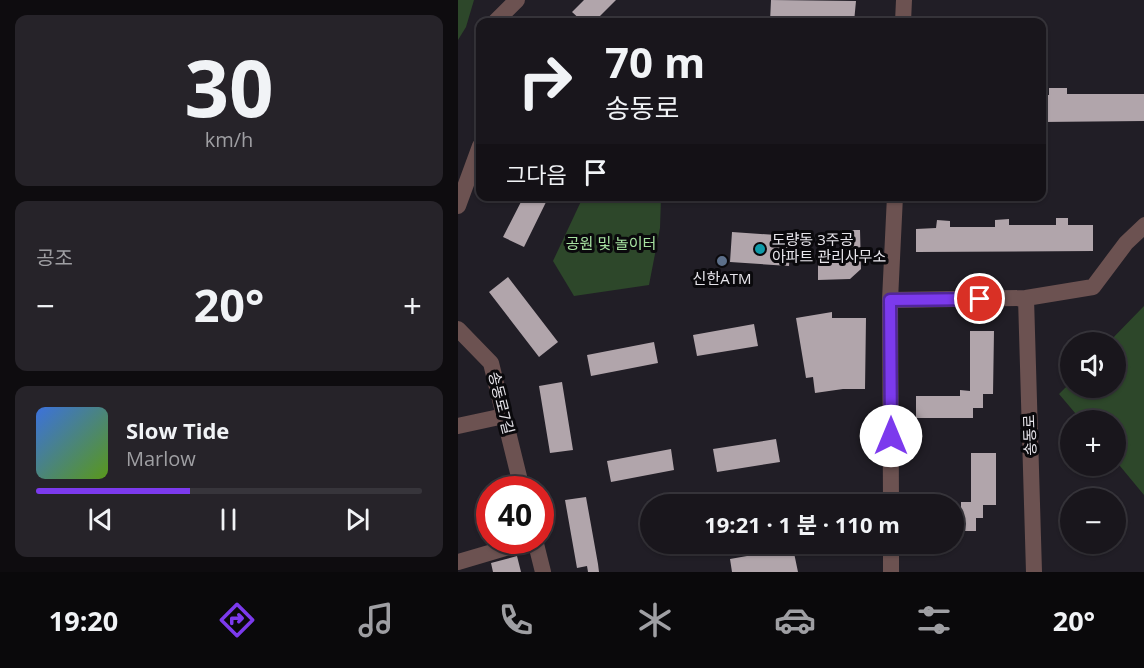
<!DOCTYPE html>
<html lang="ko">
<head>
<meta charset="utf-8">
<style>
  body { margin:0; font-family:"Open Sans","Noto Sans KR",sans-serif; background:#262329; color:#f1f3f6; height:100vh; display:flex; flex-direction:column; font-size:22px; white-space:nowrap }
  * { box-sizing:border-box; margin:0 }
  p { font-size:20px; color:#9f9fa3 }
  .icon { flex:none; width:33px; height:33px; fill:none; stroke:currentColor; stroke-width:2; stroke-linecap:round; stroke-linejoin:round }
  .map { position:relative; flex:1; overflow:hidden }
  .sheet { display:flex; flex-direction:column; gap:15px; padding:15px; background:#0e0c0f; width:458px }
  .sheet>* { flex:none }
  .guide { position:absolute; left:18px; top:18px; width:570px; height:183px; border-radius:12px; box-shadow:0 2px 4px #0004,0 0 0 2px #37353b; background:#19161c; color:#f1f3f6; overflow:hidden }
  .controls { position:absolute; left:602px; top:332px; display:grid; gap:12px }
  .controls a { display:grid; place-items:center; width:66px; height:66px; border-radius:50%; background:#19161c; box-shadow:0 2px 4px #0004,0 0 0 2px #37353b; font-size:30px }
  .speed { position:absolute; left:18px; top:476px; display:flex; gap:12px; font-size:30px; font-weight:700; text-align:center }
  .speed>* { display:grid; place-content:center; width:78px; height:78px; border-radius:50%; background:#19161c; box-shadow:0 2px 4px #0004,0 0 0 2px #37353b; line-height:1 }
  .speed .limit { border:9px solid #d22; background:#fff; color:#111 }
  .pin { position:absolute; display:grid; place-items:center; width:51px; height:51px; color:#fff; margin:-26px; border:3px solid #fff; border-radius:50%; box-shadow:0 2px 6px #0007 }
  .me { position:absolute; width:66px; margin:-33px; rotate:0deg; stroke-linejoin:round; filter:drop-shadow(0 0 4px #0008) }
  .turn { display:flex; align-items:center; gap:21px; height:126px; padding:0 30px; font-size:27px }
  .turn .icon { width:78px; height:78px; stroke-width:2.5 }
  .turn b { display:block; font-size:42px; line-height:51px }
  .then { display:flex; align-items:center; height:57px; padding:0 30px; background:#0003; gap:12px; font-size:22px }
  .big { font-size:45px; font-weight:700; line-height:1.1 }
  .sheet .tile { flex:1; display:flex; flex-direction:column; justify-content:center; gap:9px; min-width:0; padding:0 21px; border-radius:12px; background:#262329 }
  .sheet .dial { align-items:center; gap:0 }
  .dial b { font-size:78px; line-height:1 }
  .song { display:flex; align-items:center; gap:18px }
  .cover { width:72px; height:72px; border-radius:9px; background:linear-gradient(135deg,hsl(220 70% 55%),hsl(90 70% 35%)) }
  .played { height:6px; border-radius:3px; background:linear-gradient(90deg,#7c3aed 40%,#37353b 40%) }
  .keys { display:flex; justify-content:space-around; direction:ltr }
  .heat { display:flex; justify-content:space-between; align-items:center; font-size:33px; direction:ltr }
  .trip { position:absolute; left:182px; top:494px; width:324px; height:60px; border-radius:30px; background:#19161c; box-shadow:0 2px 4px #0004,0 0 0 2px #37353b; font-weight:700; line-height:60px; text-align:center }
  .menu { display:flex; height:96px; justify-content:space-around; align-items:center; background:#0a090b; color:#9f9fa3 }
  .menu .icon { width:42px; height:42px }
  .menu .active { color:#7c3aed }
  .menu b { font-size:27px; color:#f1f3f6 }
  main { display:flex; flex:1; min-height:0 }
  .map>svg:first-child { display:block }
</style>
</head>
<body>
<main>
<section class="sheet">
<div class="tile dial"><b>30</b><p>km/h</p></div>
<div class="tile"><p>공조</p>
<div class="heat"><a>−</a><b class="big">20°</b><a>+</a></div>
</div>
<div class="tile">
<div class="song"><i class="cover"></i><div><b>Slow Tide</b><p>Marlow</p></div></div>
<div class="played"></div>
<div class="keys"><svg class="icon" aria-label="previous" viewBox="0 0 24 24"><path d="M18 5L8 12l10 7zM5 5v14"/></svg><svg class="icon" aria-label="pause" viewBox="0 0 24 24"><path d="M8 5v14M16 5v14"/></svg><svg class="icon" aria-label="next" viewBox="0 0 24 24"><path d="M6 5l10 7-10 7zM19 5v14"/></svg></div>
</div>
</section>
<div class="map">
<svg width="687" height="572" viewBox="0 0 687 572">
  <rect width="100%" height="100%" fill="#211e26"/>
  <path fill="#2d472a" d="M0,0H16L8,27L0,40Z
    M125,197H203L202,228L191,285L116,296L95,261Z
    M686,306V495L657,460V420H623L601,394L612,383V387H657V342H651Z"/>
  <path fill="#b1a5ab" d="M126,0H158L136,22H125L114,12Z
    M313,0L398,1L396,22H312Z
    M591,88H609V94H687V121L584,122V95H591Z
    M66,196H91L66,247L45,237Z
    M598,218H610V225H635V251L458,252V229L478,228L479,220L492,221V227H537V220L551,219V225H598Z
    M383,230H402L403,269L392,279L360,280V257H382Z
    M274,232L333,236L331,266L272,262Z
    M50,277L100,342L81,357L31,292Z
    M374,312V318H408L407,389H385L357,393L355,377L348,378L338,318Z
    M296,324L300,346L239,356L235,335Z
    M512,331H536L535,394H525V408H515V418H458V396H502V390L512,391Z
    M196,342L200,363L133,376L129,355Z
    M104,382L115,450L92,453L81,386Z
    M318,439L322,462L259,472L255,449Z
    M213,449L216,470L153,482L149,461Z
    M513,453H538V505H525V518H518V531H495V510H503V502H513Z
    M128,497L140,564L141,572H130L129,566L119,568L107,500Z
    M335,548L340,572H274L272,559Z
    M59,556L63,572H35L33,563Z"/>
  <g fill="none" stroke-linecap="round" stroke-linejoin="round">
    <path stroke="#6c5251" stroke-width="16" d="M37,22L59,0
      M445,22L446,0
      M0,206L22,146
      M432,300L568,298
      M0,329L33,363L64,489
      M0,426L46,416
      M433,504L432,300L437,196
      M77,540L85,572
      M433,543V572
      M0,562L75,540
      M576,572L568,298L635,287L668,243L687,225"/>
  </g>
  <g fill="none" stroke-linecap="round" stroke-linejoin="round">
    <defs>
      <path id="route" d="M433,436L432,300L522,299"/>
    </defs>
    <use href="#route" stroke="#51269a" stroke-width="15"/>
    <use href="#route" stroke="#7c3aed" stroke-width="10"/>
  </g>
  <circle fill="#0f9aa8" stroke="#0a090c" stroke-width="2" cx="302" cy="249" r="6"/>
  <circle fill="#5c6f8a" stroke="#0a090c" stroke-width="2" cx="264" cy="261" r="6"/>
  <g text-anchor="middle" stroke-width="6" stroke-linejoin="round" paint-order="stroke">
    <g font-size="15" fill="#e7e5eb" stroke="#0a090c" text-anchor="start">
      <text x="314" y="245">도량동 3주공<tspan x="314" dy="17">아파트 관리사무소</tspan></text>
      <text x="264" y="284" text-anchor="middle">신한ATM</text>
    </g>
    <g font-size="15" fill="#a7e2a1" stroke="#0a090c">
      <text x="153" y="249">공원 및 놀이터</text>
    </g>
    <g font-size="15" fill="#e7e5eb" stroke="#0a090c">
      <text transform="translate(43 403) rotate(76)" y="5">송동로7길</text>
      <text transform="translate(572 435) rotate(-92)" y="5">송동로</text>
    </g>
  </g>
</svg>
<div class="controls">
<a><svg class="icon" aria-label="sound" viewBox="0 0 24 24"><path d="M4 9h4l5-4v14l-5-4H4zM17 9q2 3 0 6"/></svg></a>
<a>+</a>
<a>−</a>
</div>
<div class="speed"><div class="limit">40</div></div>
<div class="pin" style="left:522px;top:299px;background:#d93025"><svg class="icon" aria-label="arrive" viewBox="0 0 24 24"><path d="M6 21V4h12l-3 4 3 4H6"/></svg></div>
<svg class="me" style="left:433px;top:436px" viewBox="-20 -20 40 40"><circle r="19" fill="#fff"/><path d="M0-13L10 11 0 6-10 11z" fill="#7c3aed"/></svg>
<div class="trip">19:21 · 1 분 · 110 m</div>
<div class="guide">
<div class="turn"><svg class="icon" aria-label="right" viewBox="0 0 24 24"><path d="M7 20v-9h11M14 6l5 5-5 5"/></svg><div><b>70 m</b>송동로</div></div>
<div class="then">그다음<svg class="icon" aria-label="arrive" viewBox="0 0 24 24"><path d="M6 21V4h12l-3 4 3 4H6"/></svg></div>
</div>
</div>
</main>
<nav class="menu">
<b>19:20</b>
<svg class="icon active" aria-label="directions" viewBox="0 0 24 24"><path d="M12 3l9 9-9 9-9-9zM9 14v-3h6M13 9l2 2-2 2"/></svg>
<svg class="icon" aria-label="music" viewBox="0 0 24 24"><path d="M9 18V5l10-2v13"/><circle cx="6" cy="18" r="3"/><circle cx="16" cy="16" r="3"/></svg>
<svg class="icon" aria-label="phone" viewBox="0 0 24 24"><path d="M5 4h4l2 5-3 2q2 4 5 5l2-3 5 2v4C11 20 4 13 5 4z"/></svg>
<svg class="icon" aria-label="climate" viewBox="0 0 24 24"><path d="M12 3v18M4 7l16 10M4 17L20 7"/></svg>
<svg class="icon" aria-label="car" viewBox="0 0 24 24"><path d="M5 17H2v-5l4-1 3-4h7l3 4 3 1v5h-3M9 17h6M6 11h13"/><circle cx="7" cy="17" r="2"/><circle cx="17" cy="17" r="2"/></svg>
<svg class="icon" aria-label="filters" viewBox="0 0 24 24"><path d="M4 7h16M4 17h16"/><circle cx="9" cy="7" r="2"/><circle cx="15" cy="17" r="2"/></svg>
<b>20°</b>
</nav>
</body>
</html>
